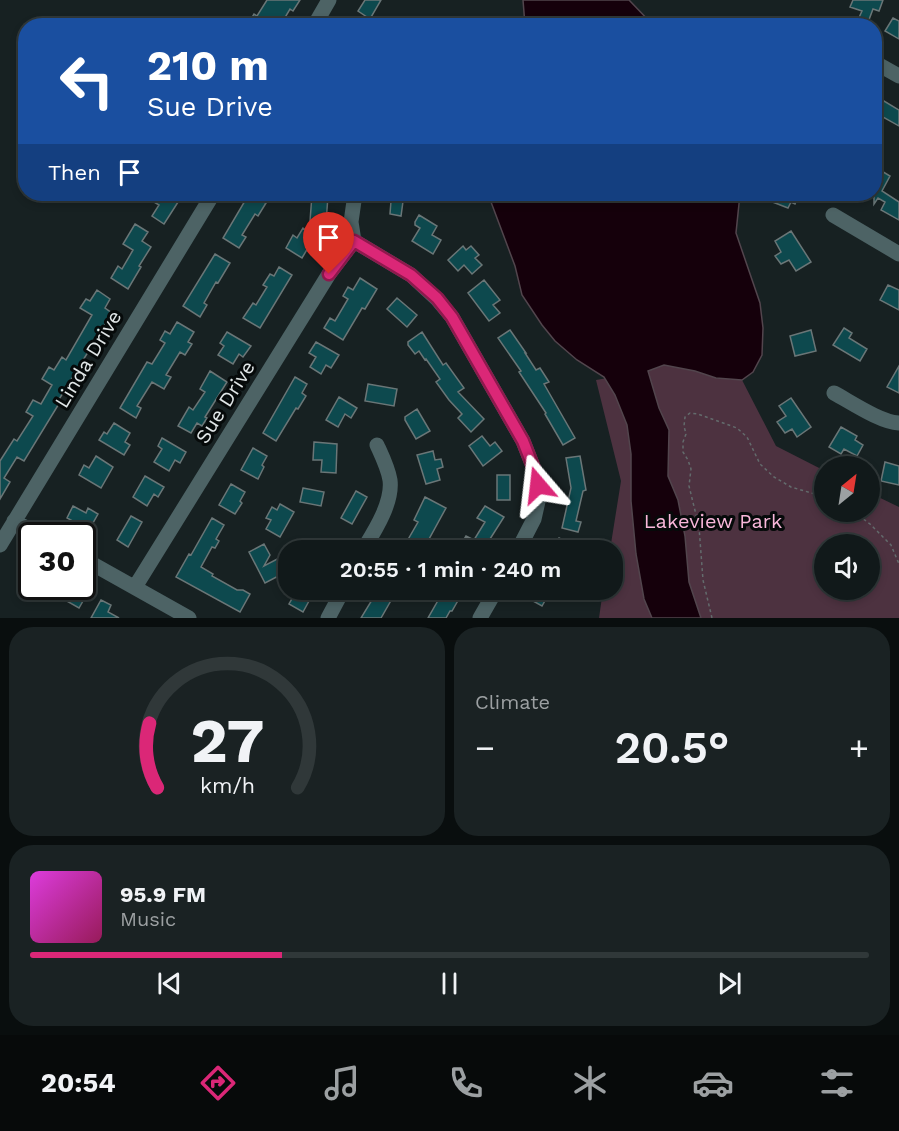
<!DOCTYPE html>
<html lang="en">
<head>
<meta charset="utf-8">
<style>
  body { margin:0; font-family:"Work Sans",sans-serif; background:#1a2223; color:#f1f3f6; height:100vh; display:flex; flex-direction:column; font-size:22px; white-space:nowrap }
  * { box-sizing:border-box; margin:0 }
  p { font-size:20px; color:#9ca0a2 }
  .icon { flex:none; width:33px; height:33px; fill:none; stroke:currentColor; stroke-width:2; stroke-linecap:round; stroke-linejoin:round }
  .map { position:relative; height:618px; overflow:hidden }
  .drawer { display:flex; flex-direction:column; gap:9px; padding:9px; background:#090e0e; flex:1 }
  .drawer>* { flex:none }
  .guide { position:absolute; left:18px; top:18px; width:864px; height:183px; border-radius:24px; box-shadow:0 3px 9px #0003,0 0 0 2px #303839; background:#1a4fa0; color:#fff; overflow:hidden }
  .needle { width:39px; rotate:30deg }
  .buttons { position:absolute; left:814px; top:456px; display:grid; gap:12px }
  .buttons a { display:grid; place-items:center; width:66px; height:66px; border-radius:50%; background:#11191a; box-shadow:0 3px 9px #0003,0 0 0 2px #303839; font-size:30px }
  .speed { position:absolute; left:18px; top:522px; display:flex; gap:12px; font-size:30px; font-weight:700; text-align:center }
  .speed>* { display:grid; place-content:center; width:78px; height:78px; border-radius:50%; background:#11191a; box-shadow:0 3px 9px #0003,0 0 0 2px #303839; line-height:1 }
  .speed .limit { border:3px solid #111; border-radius:9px; background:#fff; color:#111 }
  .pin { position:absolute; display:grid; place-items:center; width:51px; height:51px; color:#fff; margin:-62px -26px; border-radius:50% 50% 50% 0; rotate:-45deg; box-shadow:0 0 6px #0007 }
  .pin .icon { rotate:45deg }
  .me { position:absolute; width:66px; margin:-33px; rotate:343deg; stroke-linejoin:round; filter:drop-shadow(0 0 4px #0008) }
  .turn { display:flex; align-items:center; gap:21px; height:126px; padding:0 30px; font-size:27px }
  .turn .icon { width:78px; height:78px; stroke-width:2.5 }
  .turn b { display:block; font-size:42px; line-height:51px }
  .then { display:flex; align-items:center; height:57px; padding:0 30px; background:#0003; gap:12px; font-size:22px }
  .big { font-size:45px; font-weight:600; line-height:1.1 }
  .drawer .widget { flex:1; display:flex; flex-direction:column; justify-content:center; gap:9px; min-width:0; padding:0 21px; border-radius:24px; background:#1a2223 }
  .drawer .dial { align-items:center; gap:0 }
  .dial svg { height:156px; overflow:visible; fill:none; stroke:#303839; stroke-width:7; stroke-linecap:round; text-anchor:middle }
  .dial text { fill:#f1f3f6; stroke:none }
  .song { display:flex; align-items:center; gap:18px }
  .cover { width:72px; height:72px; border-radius:9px; background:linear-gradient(135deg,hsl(300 70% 55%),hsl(330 70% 35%)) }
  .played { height:6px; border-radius:3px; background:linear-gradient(90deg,#db2777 30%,#303839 30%) }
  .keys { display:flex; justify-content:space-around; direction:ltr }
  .heat { display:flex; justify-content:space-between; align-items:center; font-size:33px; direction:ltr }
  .drawer .tiles { flex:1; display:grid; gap:9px; grid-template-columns:1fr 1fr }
  .widget:last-child { grid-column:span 2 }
  .trip { position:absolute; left:278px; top:540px; width:345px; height:60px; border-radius:24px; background:#11191a; box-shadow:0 3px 9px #0003,0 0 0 2px #303839; font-weight:600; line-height:60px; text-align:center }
  .tabs { display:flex; height:96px; justify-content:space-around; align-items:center; background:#070a0a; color:#9ca0a2 }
  .tabs .icon { width:42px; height:42px }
  .tabs .selected { color:#db2777 }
  .tabs b { font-size:27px; color:#f1f3f6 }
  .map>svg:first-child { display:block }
</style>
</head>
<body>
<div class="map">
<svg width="899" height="618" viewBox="0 0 899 618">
  <rect width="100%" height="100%" fill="#172122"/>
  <path fill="#4d3240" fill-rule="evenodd" d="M664,365L695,371L716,378L742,380L776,446L825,471V512H870V493L899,507V618H599L603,590H612V550H610L621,481L596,380L648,371ZM825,544H870V590H825Z"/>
  <path fill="#15000b" stroke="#52454d" stroke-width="1.5" d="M523,0H629L653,25H525Z
    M488,194H740L736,233L760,303L763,328L762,355L753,372L742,380L716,378L695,371L664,365L648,371L659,408L669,430L668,476L678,500L685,536L689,582L701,618H652L644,599L636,554L631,501V454L627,425L615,395L604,377L577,360L555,341L542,325L522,295L515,266Z"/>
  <path fill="#0d494e" stroke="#6a7677" stroke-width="1.5" d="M267,0H300L293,11L290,9L280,26H247L254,14L257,16Z
    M365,0H381L370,19L358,11Z
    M853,0H883L879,11L873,9L867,25L857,22L862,11L850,7Z
    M893,18L899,21V39L885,31Z
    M874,95L899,110V126L874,112Z
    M880,170L890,176L882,191L899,202V220L881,210L885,202L878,198L874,204V172L878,174Z
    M160,194H181L179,198L180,199L164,224L152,216L159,205L154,202Z
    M249,194H265L261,201L266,203L258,216L255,214L242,235L246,237L239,248L223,238Z
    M372,194H404L401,216L390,214L391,201L372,199Z
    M772,194H799L795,204L791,202L788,208L770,201L773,194Z
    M312,195L328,196L326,223L310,221Z
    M419,215L437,226L432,235L441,240L433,254L412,241L420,228L415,225V222Z
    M135,224L148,232L142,241L151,247L139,266L141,267L128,289L111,278L118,266L122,269L133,250L123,244Z
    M303,228L315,236L302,258L286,248L293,235L297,238Z
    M791,231L811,262L796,271L789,260L781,264L775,256L781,252L775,241Z
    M463,246L466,250L471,246L479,255L475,258L482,265L472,274L464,265L458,271L448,260Z
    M215,254L230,263L218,283L216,282L204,303L207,305L200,317L183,306Z
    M279,267L292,275L260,328L243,318L253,303L256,305L267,287L263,285L270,274L274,276Z
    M360,278L377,289L365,309L362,308L343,340L324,328L330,318L335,321L348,299L343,296L348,287L353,290Z
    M484,280L500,300L493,305L500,313L489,321L468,293Z
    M888,285L899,290V310L880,300Z
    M97,290L110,299L105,308L112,313L58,401L60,402L24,461L17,457L4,478L10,482L0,499V461L14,439L17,441L33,416L26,412L33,400L41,404L52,385L42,379L49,367L54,370L62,357L66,360L92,315L80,308L86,299L90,301Z
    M397,298L417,315L407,327L387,309Z
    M177,322L194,332L188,342L192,344L185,355L180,352L166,375L171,377L164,389L152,382L137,406L141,408L136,418L120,408L147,362L152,364L165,343L160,340L165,331L170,334Z
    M844,328L852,333L849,338L867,349L860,361L833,345Z
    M510,330L526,353H525L536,370L540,368L549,382L544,384L575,438L563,445L545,414L546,413L519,372L521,371L498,338Z
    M811,330L816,351L795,356L790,336Z
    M227,332L251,346L243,357L239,354L233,364L218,355L224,346L220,343Z
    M422,332L443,365L446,363L464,388L458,392L484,419L471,432L458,418L462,414L449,400L436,382L440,379L426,359L425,360L419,351L415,354L408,345V342Z
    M316,342L339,355L331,368L326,365L321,374L310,367L316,357L309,353Z
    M899,366V393L887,387Z
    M210,371L227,382L205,417L207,418L202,426L197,423L191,433L178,426L189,407L193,410L205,392L200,389Z
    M295,377L307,384L302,393L306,396L298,409L296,408L276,441L263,433Z
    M368,384L397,389L394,406L365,401Z
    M339,397L357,408L351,418L345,414L338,427L326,420Z
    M791,398L811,427L797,437L792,429L785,433L777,422L786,416L779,406Z
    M417,409L430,431L416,439L405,420V417Z
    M114,423L130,433L125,442L130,445L124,455L99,440L104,432L107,434Z
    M841,427L857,436L855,440L863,445L857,456L844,449L841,454L829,447Z
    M482,436L490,446L495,442L502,451L483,466L469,446Z
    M162,438L186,452L180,463L175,460L169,471L154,462L162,449L158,446Z
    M314,442L337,444L336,473L321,472L322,460H313Z
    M253,448L267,456L262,465L264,467L258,479L241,470Z
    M433,451L435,460L441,459L443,467L437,469L440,480L426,484L417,455Z
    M96,456L113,467L101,488L79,475L84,465L89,468Z
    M580,456L586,490L583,491L576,521L581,522L578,532L562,528L571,488L566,458Z
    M885,462L899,466V485L881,481Z
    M497,475H510V500H497Z
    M145,476L164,487L158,497L154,494L147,506L133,497Z
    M231,484L245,492L240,501L242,503L235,514L219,505Z
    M303,488L324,492L321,506L300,502Z
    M356,491L367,497L352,524L341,518Z
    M425,497L446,508L423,550H402L418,522L414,520Z
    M280,504L294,512L280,537L266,529L271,520L266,518L272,507L277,510Z
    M73,506L86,513L88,508L98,514L89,530L67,518Z
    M485,506L504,517L483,550H458L466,536L474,540L485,522L477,518Z
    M131,516L142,522L128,547L117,540Z
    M212,518L224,525L216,539L219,541L215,548L212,547L201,567L213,574L212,576L237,590H243L250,594L240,612L176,577L189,554L191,555Z
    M559,538L572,545L569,550H552Z
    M264,544L270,555L264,566L283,556L288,567V571L265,583L249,552Z
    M32,563V586H75L87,594L79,608L44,588L39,597L19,586Z
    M297,590H315L303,612L289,604Z
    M378,590H397L381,618H361Z
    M444,590H464L452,611H450L446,618H428Z
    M528,590H551L542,606L524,596Z
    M101,600L111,605L108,612L119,618H91Z"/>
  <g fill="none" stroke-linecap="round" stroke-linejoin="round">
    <path stroke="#636b6c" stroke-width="1.5" stroke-dasharray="3 3" stroke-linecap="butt" d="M854,512L870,524L891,545L899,564
      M712,618L703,580L699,527L689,486L691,469L688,460L683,452V442L686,434L684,426L685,417L690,413L698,414L737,428L747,437L760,464L774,477L791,487L825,497"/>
    <path stroke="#4d6365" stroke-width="15" d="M314,26L329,0
      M874,62L899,76
      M355,194L351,222L354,241L411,275L437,299L452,317L523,441L536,474L539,497L534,519L518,550
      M833,215L899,254
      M834,393C851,402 880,422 899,423
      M14,521L41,536
      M0,545L213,194
      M317,546L325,550
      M363,550C374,532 393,503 390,480C388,468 382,456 377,445
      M82,558L189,618
      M135,587L329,274L354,241
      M328,618L343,590
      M480,618L496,590"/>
  </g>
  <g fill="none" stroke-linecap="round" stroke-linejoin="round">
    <defs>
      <path id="route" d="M329,274L354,241L411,275L437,298L452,317L523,441L536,474L538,485"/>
    </defs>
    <use href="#route" stroke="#8e194d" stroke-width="15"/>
    <use href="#route" stroke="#db2777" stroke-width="10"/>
  </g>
  <g text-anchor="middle" stroke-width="6" stroke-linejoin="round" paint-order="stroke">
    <g font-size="20" fill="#e0e6e7" stroke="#060a0a">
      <text transform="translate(88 359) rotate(-59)" y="7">Linda Drive</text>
      <text transform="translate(225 402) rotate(-58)" y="7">Sue Drive</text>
    </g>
    <g font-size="20" fill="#f9b7da" stroke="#060a0a">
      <text x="713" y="528">Lakeview Park</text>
    </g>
  </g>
</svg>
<div class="buttons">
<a><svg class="needle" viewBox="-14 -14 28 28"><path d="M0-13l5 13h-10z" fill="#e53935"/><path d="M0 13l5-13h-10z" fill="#9ca0a2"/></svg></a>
<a><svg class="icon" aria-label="sound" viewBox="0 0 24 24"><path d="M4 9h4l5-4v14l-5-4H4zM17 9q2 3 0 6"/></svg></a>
</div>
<div class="speed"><div class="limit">30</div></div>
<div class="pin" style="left:329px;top:274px;background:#d93025"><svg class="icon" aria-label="arrive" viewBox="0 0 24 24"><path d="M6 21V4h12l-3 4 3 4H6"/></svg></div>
<svg class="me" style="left:538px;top:485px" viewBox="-20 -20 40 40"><path d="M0-17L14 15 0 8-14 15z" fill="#db2777" stroke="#fff" stroke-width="4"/></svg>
<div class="trip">20:55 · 1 min · 240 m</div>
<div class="guide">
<div class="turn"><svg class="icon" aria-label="left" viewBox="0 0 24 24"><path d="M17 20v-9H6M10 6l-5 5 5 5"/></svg><div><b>210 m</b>Sue Drive</div></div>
<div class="then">Then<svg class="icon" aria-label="arrive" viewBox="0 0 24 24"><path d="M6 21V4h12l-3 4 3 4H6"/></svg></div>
</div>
</div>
<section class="drawer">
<div class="tiles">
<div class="widget dial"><svg viewBox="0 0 100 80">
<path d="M14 69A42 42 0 1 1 86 69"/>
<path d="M14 69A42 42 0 0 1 10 36" stroke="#db2777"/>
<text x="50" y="56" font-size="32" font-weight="700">27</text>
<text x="50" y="72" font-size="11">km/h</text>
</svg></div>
<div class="widget"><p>Climate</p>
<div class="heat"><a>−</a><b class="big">20.5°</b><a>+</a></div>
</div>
<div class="widget">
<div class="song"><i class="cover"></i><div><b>95.9 FM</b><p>Music</p></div></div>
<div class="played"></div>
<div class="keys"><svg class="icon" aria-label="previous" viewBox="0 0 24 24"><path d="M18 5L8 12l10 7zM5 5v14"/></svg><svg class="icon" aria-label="pause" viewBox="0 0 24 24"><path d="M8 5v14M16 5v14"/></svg><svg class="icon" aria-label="next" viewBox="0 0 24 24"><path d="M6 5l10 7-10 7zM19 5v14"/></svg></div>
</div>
</div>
</section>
<nav class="tabs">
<b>20:54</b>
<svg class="icon selected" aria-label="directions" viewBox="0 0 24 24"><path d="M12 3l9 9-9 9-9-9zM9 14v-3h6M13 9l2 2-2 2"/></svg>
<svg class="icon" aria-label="music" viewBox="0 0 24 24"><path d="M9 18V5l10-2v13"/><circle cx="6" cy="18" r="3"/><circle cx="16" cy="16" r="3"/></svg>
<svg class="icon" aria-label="phone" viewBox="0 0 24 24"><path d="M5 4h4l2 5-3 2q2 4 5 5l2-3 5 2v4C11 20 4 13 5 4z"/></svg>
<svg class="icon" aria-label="climate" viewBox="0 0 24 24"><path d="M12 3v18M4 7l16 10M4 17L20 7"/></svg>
<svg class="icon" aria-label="car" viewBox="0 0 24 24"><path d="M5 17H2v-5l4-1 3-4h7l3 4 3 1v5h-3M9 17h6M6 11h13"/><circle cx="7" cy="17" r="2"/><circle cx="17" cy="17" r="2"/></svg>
<svg class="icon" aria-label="filters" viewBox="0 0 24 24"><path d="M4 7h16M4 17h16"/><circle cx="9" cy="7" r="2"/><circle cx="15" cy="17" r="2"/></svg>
</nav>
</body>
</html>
